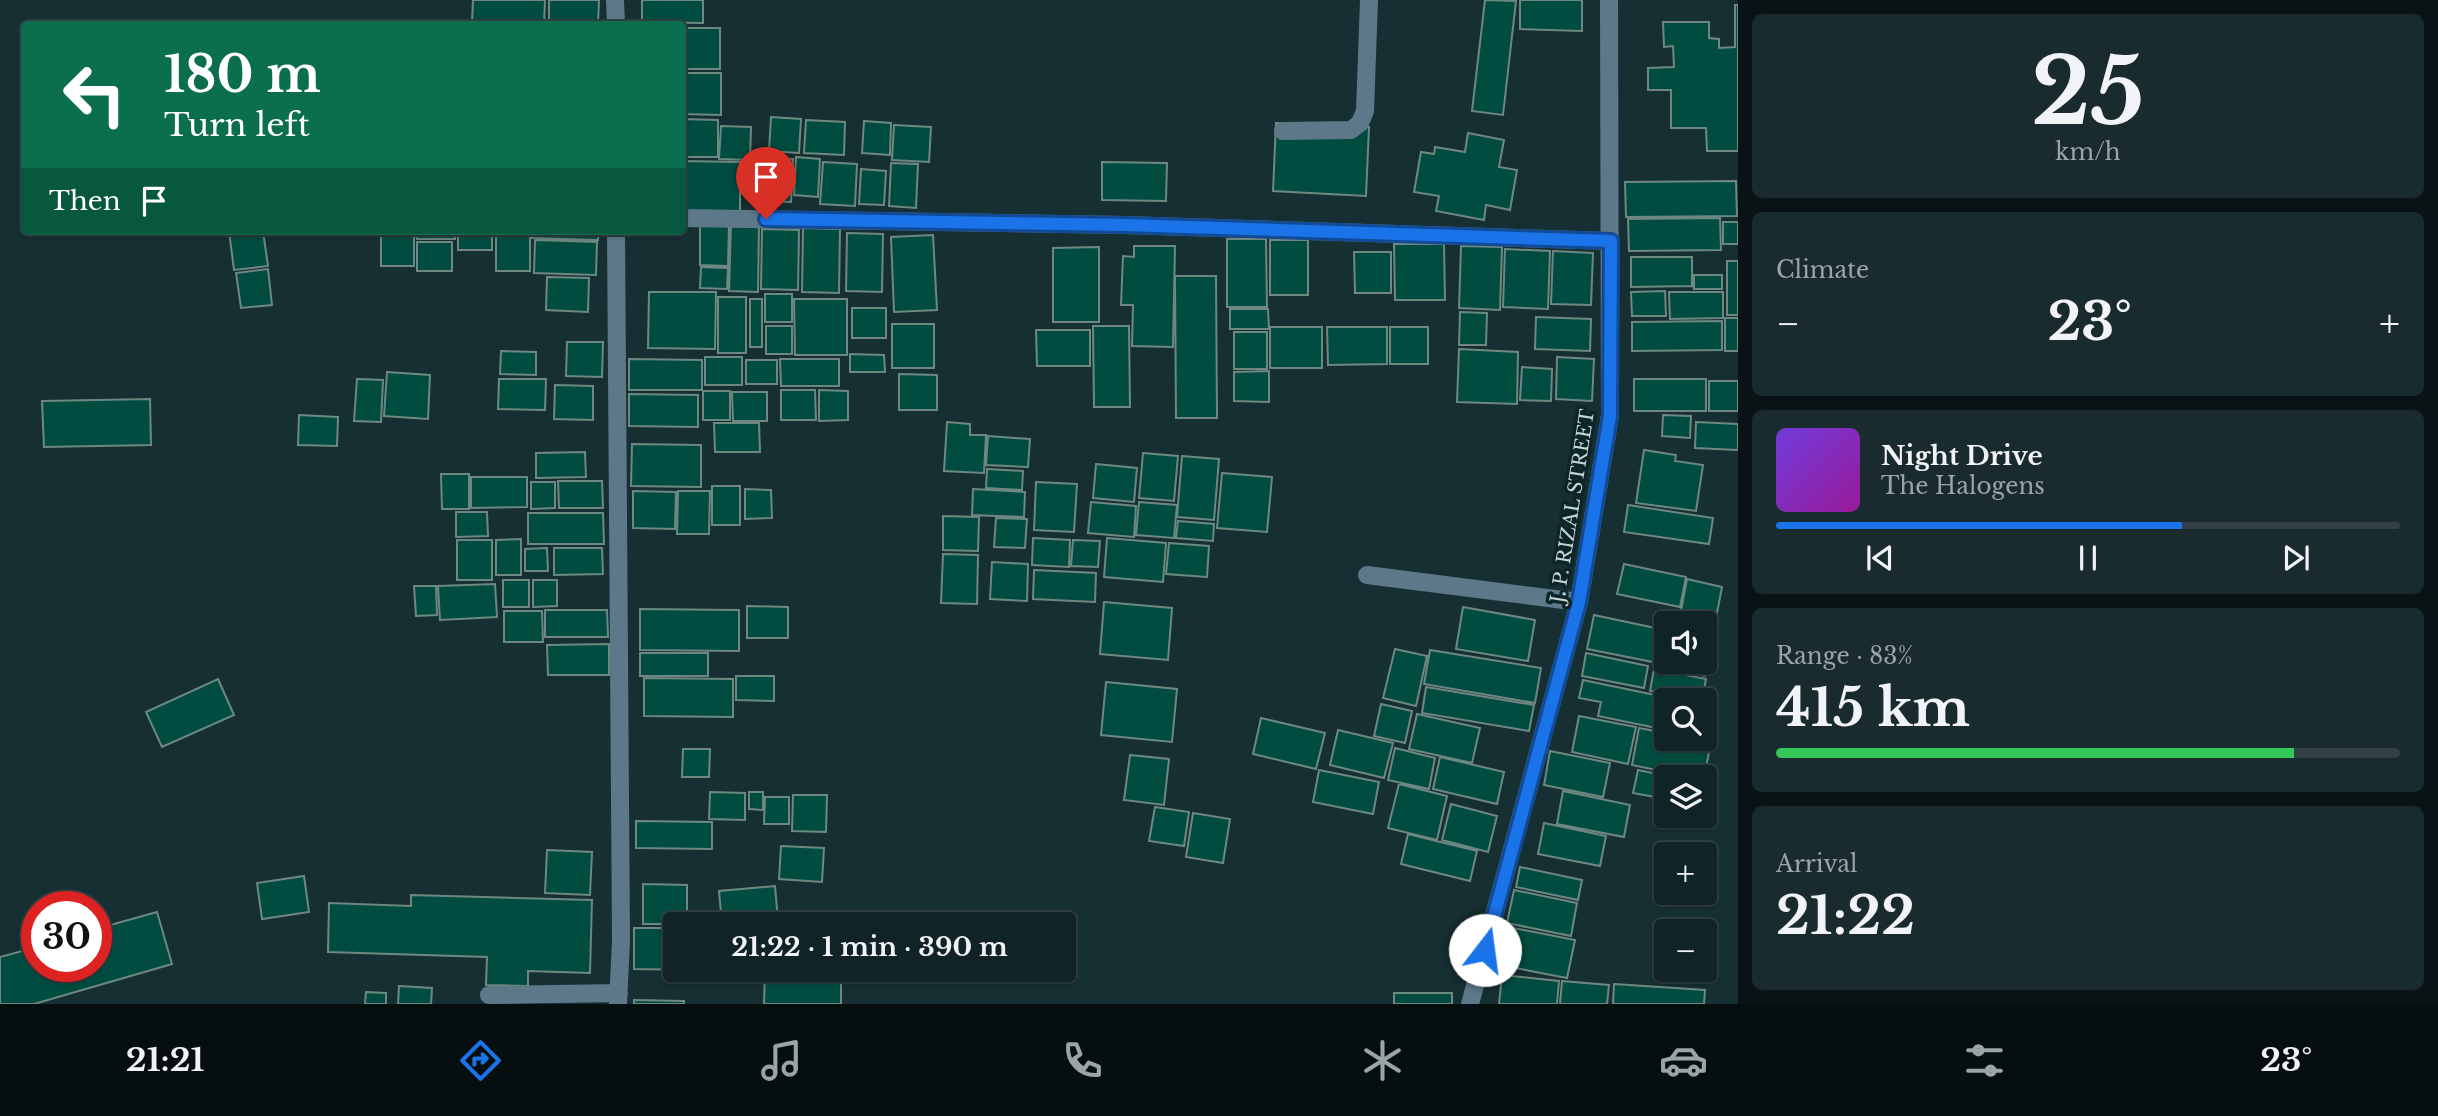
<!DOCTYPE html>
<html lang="en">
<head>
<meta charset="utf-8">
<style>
  body { margin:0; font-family:"Libre Baskerville",serif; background:#192b2e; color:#f1f3f6; height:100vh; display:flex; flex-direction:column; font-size:26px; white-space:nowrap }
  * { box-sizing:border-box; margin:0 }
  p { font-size:23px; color:#9ca4a7 }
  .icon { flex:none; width:38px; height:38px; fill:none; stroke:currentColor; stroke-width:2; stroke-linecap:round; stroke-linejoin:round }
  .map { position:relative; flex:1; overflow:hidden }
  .sheet { display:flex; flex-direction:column; gap:14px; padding:14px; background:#091315; width:700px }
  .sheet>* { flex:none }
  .guide { position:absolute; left:21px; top:21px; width:665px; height:214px; border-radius:7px; box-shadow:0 2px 5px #0004,0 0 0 2px #304043; background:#0b6e4f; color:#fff; overflow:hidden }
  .buttons { position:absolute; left:1654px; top:611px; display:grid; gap:14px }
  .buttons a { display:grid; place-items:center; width:63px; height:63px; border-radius:7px; background:#102326; box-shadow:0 2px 5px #0004,0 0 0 2px #304043; font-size:35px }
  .speed { position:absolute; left:21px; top:891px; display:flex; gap:14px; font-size:35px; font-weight:700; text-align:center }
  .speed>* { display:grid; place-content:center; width:91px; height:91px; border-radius:50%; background:#102326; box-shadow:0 2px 5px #0004,0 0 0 2px #304043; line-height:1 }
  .speed .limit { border:10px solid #d22; background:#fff; color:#111 }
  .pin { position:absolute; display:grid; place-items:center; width:60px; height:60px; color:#fff; margin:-72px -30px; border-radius:50% 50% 50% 0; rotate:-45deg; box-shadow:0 0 7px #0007 }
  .pin .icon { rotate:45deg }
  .me { position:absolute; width:77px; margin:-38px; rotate:15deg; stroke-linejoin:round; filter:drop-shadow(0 0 5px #0008) }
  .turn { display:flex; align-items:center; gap:24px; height:147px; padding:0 28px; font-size:32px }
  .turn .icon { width:91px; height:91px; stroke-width:2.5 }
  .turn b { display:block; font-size:49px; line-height:60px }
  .then { display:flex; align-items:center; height:66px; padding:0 28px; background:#0003; gap:14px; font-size:26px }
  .big { font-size:52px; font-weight:700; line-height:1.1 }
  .sheet .widget { flex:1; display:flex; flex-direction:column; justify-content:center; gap:10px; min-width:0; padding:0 24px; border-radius:10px; background:#192b2e }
  .sheet .dial { align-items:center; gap:0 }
  .dial b { font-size:91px; line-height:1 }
  .song { display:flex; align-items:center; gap:21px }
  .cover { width:84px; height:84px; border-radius:10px; background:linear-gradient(135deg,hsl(260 70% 55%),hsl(300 70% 35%)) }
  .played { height:7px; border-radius:4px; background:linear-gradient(90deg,#1a73e8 65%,#304043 65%) }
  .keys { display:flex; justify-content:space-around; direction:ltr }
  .heat { display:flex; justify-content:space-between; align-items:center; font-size:38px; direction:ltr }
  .charge { height:10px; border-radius:5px; background:linear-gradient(90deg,#34c759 83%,#304043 0) }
  .trip { position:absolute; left:663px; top:912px; width:413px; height:70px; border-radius:7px; background:#102326; box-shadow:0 2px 5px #0004,0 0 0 2px #304043; font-weight:700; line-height:70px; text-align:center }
  .tabs { display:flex; height:112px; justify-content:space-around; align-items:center; background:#060e0f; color:#9ca4a7 }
  .tabs .icon { width:49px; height:49px }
  .tabs .current { color:#1a73e8 }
  .tabs b { font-size:32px; color:#f1f3f6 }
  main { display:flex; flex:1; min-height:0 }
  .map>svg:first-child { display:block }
</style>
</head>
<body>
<main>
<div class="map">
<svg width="1738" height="1004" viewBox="0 0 1738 1004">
  <rect width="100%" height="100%" fill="#162f32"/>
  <path fill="#004c40" stroke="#6e8881" stroke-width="2" fill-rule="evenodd" d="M473,0H545L544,24L472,22Z
    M549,0H599L598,24L549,23Z
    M642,0H703V23L642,22Z
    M1485,0L1516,1L1503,115L1472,111Z
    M1520,0H1582V31L1520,29Z
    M1735,5H1738V151H1707L1706,128H1671V90H1648V68L1674,67L1673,46L1664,47L1663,22H1709V38L1719,39V48L1735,47Z
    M682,28H720V69H682Z
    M682,73H721V115L682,114Z
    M771,117L801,119L799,153L769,151Z
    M682,119L718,120V157H682Z
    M806,120L845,122L844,155L804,153Z
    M864,121L891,123L890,155L862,153Z
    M1276,123L1369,127L1366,196L1273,191Z
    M894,125L931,127L929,162L892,160Z
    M721,126L751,127L750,160L719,159Z
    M1468,133L1504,140L1499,167L1517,170L1510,210L1486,205L1484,220L1436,211L1439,196L1414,192L1421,152L1434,154L1435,147L1465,152Z
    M796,157L820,159L818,197L794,195Z
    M767,158L793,159L791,202L765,201Z
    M682,161L740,162V213L682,212Z
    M823,162L857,164L855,206L820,204Z
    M1102,162L1167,163L1166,201L1102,200Z
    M891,163L918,164L916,208L889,206Z
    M861,169L886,171L884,205L859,204Z
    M1736,181L1737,216L1626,217L1625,182Z
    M1720,218L1721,250L1629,251L1628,219Z
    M1723,222H1738V244H1723Z
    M700,223L729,224L728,266L700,265Z
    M731,224H759L758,292L729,291Z
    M803,228L840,229L839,293L802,292Z
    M762,229L799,230L798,290L761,289Z
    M229,231H263L268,266L234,270Z
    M381,231H414V266H381Z
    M416,231H455V239H417Z
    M458,231H492V250H458Z
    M532,231H598V240L532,238Z
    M847,233L883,234L882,292L846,291Z
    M496,235H530V271H496Z
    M933,235L937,310L894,312L891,237Z
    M1227,239H1266L1267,307H1227Z
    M535,240L597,242L596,275L534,273Z
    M1270,240H1308V295H1270Z
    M417,242H452V271H417Z
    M1394,244H1444L1445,300H1395Z
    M1134,246H1175L1173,347L1132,346L1133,305H1121L1123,256L1134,257Z
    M1461,246L1502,247L1500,310L1459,308Z
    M1099,247V322H1053V248Z
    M1505,249L1550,251L1548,309L1503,307Z
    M1553,251L1593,253L1591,305L1551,304Z
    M1354,252H1391V293H1355Z
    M1631,257H1692V286L1631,287Z
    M1727,261H1738V315H1727Z
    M701,267L728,268L727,289L700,288Z
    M268,269L272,305L241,308L236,273Z
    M1694,275H1722V289H1694Z
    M1175,276H1216L1217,418H1176Z
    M547,277L589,278L588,312L546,310Z
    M1665,291L1666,316H1632L1631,292Z
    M649,292H716L715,349L648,348Z
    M1669,292H1723V318L1670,319Z
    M765,294H792V322H765Z
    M718,297H746V353H718Z
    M750,299H762V347H750Z
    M794,299H847V355H795Z
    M852,308H886V338H852Z
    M1230,309H1268L1269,329H1230Z
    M1460,312L1487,313L1486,345H1459Z
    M1536,317L1591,319L1590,351L1535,349Z
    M1725,318H1738V351H1725Z
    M1722,321V350L1632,351V322Z
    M892,324H934V368H892Z
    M766,326H792V354H766Z
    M1093,326H1129L1130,407H1094Z
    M1270,327H1322V368H1270Z
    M1327,327H1387V364L1328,365Z
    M1390,327H1428V364H1390Z
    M1036,330H1090V366H1037Z
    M1234,332H1267V369H1234Z
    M567,342H603L602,377L566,376Z
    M1459,349L1518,352L1517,404L1457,402Z
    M501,351L536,352V375L500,374Z
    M850,354L884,355L885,372H850Z
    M705,357H742V385H705Z
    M1557,357L1594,359L1592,401L1556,399Z
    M629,359L702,360V390H629Z
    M780,359H839V386H781Z
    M746,360H777V384H746Z
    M1522,367L1552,369L1551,401L1520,400Z
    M1269,371V402L1234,401V372Z
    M387,372L430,375L428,419L384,416Z
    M899,374L937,375V410H899Z
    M357,379L383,380L381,422L354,421Z
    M499,379H546L545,410L498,409Z
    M1634,379H1706V411H1634Z
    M1709,381H1738V411H1709Z
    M555,385L593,386V420L554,419Z
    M781,390H815L816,420H781Z
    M819,390L848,391V420L819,421Z
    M703,391H730V420H703Z
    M732,392H767V421H733Z
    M629,394L698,395V427L629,426Z
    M150,399L151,445L44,447L42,401Z
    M299,415L338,417L337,446L298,445Z
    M1663,415L1691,416L1690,438L1662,436Z
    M947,422L970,424V435H986L984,473L944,471Z
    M1696,422L1738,424V450L1695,448Z
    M714,423H759L760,452H715Z
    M988,436L1030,439L1028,467L986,465Z
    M632,444L701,445V487L631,486Z
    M1644,450L1676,455L1675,461L1703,465L1696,511L1636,503Z
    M585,452L586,477L536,478V453Z
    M1143,453L1178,456L1174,501L1139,498Z
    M1182,456L1219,459L1214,520L1177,517Z
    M1096,464L1137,468L1134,502L1093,498Z
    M987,469L1023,471L1022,490L986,488Z
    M1222,473L1272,477L1267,532L1217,528Z
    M441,474H469V509H442Z
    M471,477H527V507L471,508Z
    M558,481H602L603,508H559Z
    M531,482H555V508L531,509Z
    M1036,482L1077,484L1074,532L1034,530Z
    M712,486H740V525H712Z
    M745,489L771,490L772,518L745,519Z
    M973,489L1025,492L1024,517L972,515Z
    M633,491L676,492L675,529L633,528Z
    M678,491H710L709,534H677Z
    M1091,502L1136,506L1134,537L1088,533Z
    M1139,502L1177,505L1174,538L1136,535Z
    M1628,505L1713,518L1709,544L1624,532Z
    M456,512H487L488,536L456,537Z
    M528,513H603L604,544H528Z
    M943,516L979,517L978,551L943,550Z
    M996,518L1027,519L1025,548L994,547Z
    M1178,521L1214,524L1213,541L1176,538Z
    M1033,538L1070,540L1069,567L1032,565Z
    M1107,538L1166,543L1163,582L1104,577Z
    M521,539V575H496V540Z
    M457,540H492V580H457Z
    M1073,540L1100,541L1098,567L1071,566Z
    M1169,543L1209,546L1207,577L1166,574Z
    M547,548L548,571H525V549Z
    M554,548H602L603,574L554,575Z
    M943,554L978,555L977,604L941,603Z
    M992,562L1028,564L1027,601L990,599Z
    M1624,564L1686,577L1680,607L1617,594Z
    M1034,570L1096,573L1095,602L1033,599Z
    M1687,579L1722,587L1716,618L1681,611Z
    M503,580H529V607H503Z
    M533,580H557V606L533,607Z
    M495,584L497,617L440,620L438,586Z
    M414,586H436L437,615L416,616Z
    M1104,602L1172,608L1168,660L1100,654Z
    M747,606L788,607V638H747Z
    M1463,607L1535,620L1528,661L1456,649Z
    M640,609L739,610V651L640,650Z
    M545,610H607L608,637H545Z
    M504,611H542L543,642H504Z
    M1666,612L1716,623L1705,676L1655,665ZM1666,623H1704V662H1666Z
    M1594,615L1660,629L1653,662L1587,649Z
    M609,644V675H548L547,645Z
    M1395,649L1427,656L1416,706L1383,698Z
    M1430,650L1541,668L1535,703L1424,684Z
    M640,653H708V676H640Z
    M1586,653L1648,666L1644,688L1582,676Z
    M1654,669L1706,679L1702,700L1650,691Z
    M736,676H774V701L736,700Z
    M644,678L733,679V717L644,716Z
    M218,679L234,715L162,747L146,712Z
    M1583,680L1679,700H1666V730L1598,716L1601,702L1579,698Z
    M1106,682L1177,689L1172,742L1101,735Z
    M1426,687L1534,705L1529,731L1422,713Z
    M1381,704L1412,711L1405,743L1374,736Z
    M1417,714L1480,728L1472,763L1409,749Z
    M1579,716L1636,727L1628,764L1572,752Z
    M1261,718L1325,733L1316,769L1253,754Z
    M1639,728L1666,733V738H1691L1711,743L1704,777H1690L1632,765Z
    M1338,730L1393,743L1384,778L1330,765Z
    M1395,748L1435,758L1429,789L1388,780Z
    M683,749H710L709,777H682Z
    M1550,751L1610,763L1603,797L1544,785Z
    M1130,755L1169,759L1164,805L1124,800Z
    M1440,757L1504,772L1497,804L1433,789Z
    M1319,770L1379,782L1373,814L1313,802Z
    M1638,770L1672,777H1666V799L1633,793Z
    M1399,784L1447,796L1437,840L1388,828Z
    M1563,791L1630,805L1624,837L1557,824Z
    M710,792L745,793V820L709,819Z
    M749,792H763V810L749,809Z
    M793,795H827L826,832L792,831Z
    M765,797H789V824H764Z
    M1451,804L1497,816L1488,852L1442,840Z
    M1155,807L1189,812L1184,846L1149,841Z
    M1193,813L1230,819L1223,863L1186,857Z
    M636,821L712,822V849L636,848Z
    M1544,823L1606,836L1600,866L1538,854Z
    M1408,834L1477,851L1470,881L1401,864Z
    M781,846L824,848L822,882L779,879Z
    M547,850L592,852L590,895L545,893Z
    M1520,867L1582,880L1578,900L1516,887Z
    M304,876L309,912L262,919L257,883Z
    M643,884L687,885V924H643Z
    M775,886L778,921L789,920V924H722L719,891Z
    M1514,890L1577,903L1571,936L1507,923Z
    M411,895L592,900L590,973L528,971V986L486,985L487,957L328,952L329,903L411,906Z
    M157,912L172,964L34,1004H0V957L37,947V966H96V929Z
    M1508,927L1575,940L1567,978L1500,965Z
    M634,928H676V970H692L634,969Z
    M765,970L841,971V1004H764Z
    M1502,975L1559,981L1557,1004H1499Z
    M1562,981L1609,985L1607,1004H1560Z
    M1614,984L1705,990L1704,1004H1613Z
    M399,986L432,988L431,1004H398Z
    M366,992L386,993V1004H365Z
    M1394,993H1452V1004H1394Z
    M634,1000L684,1001V1004H634Z"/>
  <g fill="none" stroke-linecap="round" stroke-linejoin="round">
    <path stroke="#5d7888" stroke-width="18" d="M615,0L616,24
      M1283,131L1351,130L1360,123L1365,111L1369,0
      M682,218L1125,225L1611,241
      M616,231L621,941L618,1004
      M1367,575L1579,602
      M489,995L619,993
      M1470,1004L1579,602L1610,416L1609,0"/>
  </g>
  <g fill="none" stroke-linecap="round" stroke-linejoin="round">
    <defs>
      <path id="route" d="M766,219L1125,225L1611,241L1610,416L1579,602L1485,950"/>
    </defs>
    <use href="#route" stroke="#114b97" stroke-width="18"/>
    <use href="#route" stroke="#1a73e8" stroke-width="12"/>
  </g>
  <g text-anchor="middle" stroke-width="7" stroke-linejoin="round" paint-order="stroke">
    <g font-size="19" fill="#c7d5d7" stroke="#0c2528">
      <text transform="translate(1572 506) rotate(-81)" y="7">J. P. RIZAL STREET</text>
    </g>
  </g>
</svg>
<div class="buttons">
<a><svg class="icon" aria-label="sound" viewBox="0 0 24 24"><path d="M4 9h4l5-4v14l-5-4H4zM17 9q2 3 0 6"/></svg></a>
<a><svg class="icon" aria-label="search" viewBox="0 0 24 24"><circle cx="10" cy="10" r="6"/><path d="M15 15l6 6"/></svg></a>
<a><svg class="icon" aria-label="layers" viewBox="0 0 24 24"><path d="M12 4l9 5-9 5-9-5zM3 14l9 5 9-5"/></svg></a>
<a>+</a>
<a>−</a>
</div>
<div class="speed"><div class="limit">30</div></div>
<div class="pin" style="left:766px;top:219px;background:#d93025"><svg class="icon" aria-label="arrive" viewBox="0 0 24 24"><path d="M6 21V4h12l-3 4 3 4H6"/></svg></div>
<svg class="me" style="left:1485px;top:950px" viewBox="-20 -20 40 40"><circle r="19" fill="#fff"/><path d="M0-13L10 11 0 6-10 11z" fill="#1a73e8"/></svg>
<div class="trip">21:22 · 1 min · 390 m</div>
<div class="guide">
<div class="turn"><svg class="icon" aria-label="left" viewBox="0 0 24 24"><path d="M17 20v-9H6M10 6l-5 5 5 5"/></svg><div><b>180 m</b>Turn left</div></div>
<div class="then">Then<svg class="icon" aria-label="arrive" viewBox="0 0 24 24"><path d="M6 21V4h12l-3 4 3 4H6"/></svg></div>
</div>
</div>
<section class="sheet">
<div class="widget dial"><b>25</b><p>km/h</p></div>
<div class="widget"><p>Climate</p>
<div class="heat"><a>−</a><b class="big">23°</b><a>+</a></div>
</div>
<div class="widget">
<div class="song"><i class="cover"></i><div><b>Night Drive</b><p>The Halogens</p></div></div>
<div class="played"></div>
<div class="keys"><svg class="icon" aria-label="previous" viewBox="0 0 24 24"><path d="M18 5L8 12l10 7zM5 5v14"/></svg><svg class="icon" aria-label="pause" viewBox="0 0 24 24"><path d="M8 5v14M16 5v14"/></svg><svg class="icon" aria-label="next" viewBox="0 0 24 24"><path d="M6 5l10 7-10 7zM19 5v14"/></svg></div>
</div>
<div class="widget"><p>Range · 83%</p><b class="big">415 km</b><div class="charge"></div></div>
<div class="widget"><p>Arrival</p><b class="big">21:22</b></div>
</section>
</main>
<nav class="tabs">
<b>21:21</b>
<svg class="icon current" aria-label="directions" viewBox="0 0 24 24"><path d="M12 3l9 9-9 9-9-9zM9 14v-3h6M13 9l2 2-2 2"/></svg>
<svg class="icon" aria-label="music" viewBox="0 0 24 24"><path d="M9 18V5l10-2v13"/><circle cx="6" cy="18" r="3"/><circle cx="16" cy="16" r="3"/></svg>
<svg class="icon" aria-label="phone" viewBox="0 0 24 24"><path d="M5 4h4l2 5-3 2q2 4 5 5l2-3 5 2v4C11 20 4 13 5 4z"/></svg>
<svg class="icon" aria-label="climate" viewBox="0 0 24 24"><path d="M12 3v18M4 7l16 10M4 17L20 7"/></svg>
<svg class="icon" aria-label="car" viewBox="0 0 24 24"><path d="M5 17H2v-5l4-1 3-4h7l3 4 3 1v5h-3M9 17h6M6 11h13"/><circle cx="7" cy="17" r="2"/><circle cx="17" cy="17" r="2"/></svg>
<svg class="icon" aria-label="filters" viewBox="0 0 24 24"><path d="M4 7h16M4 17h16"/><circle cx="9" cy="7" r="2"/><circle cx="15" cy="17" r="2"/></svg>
<b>23°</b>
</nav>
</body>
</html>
